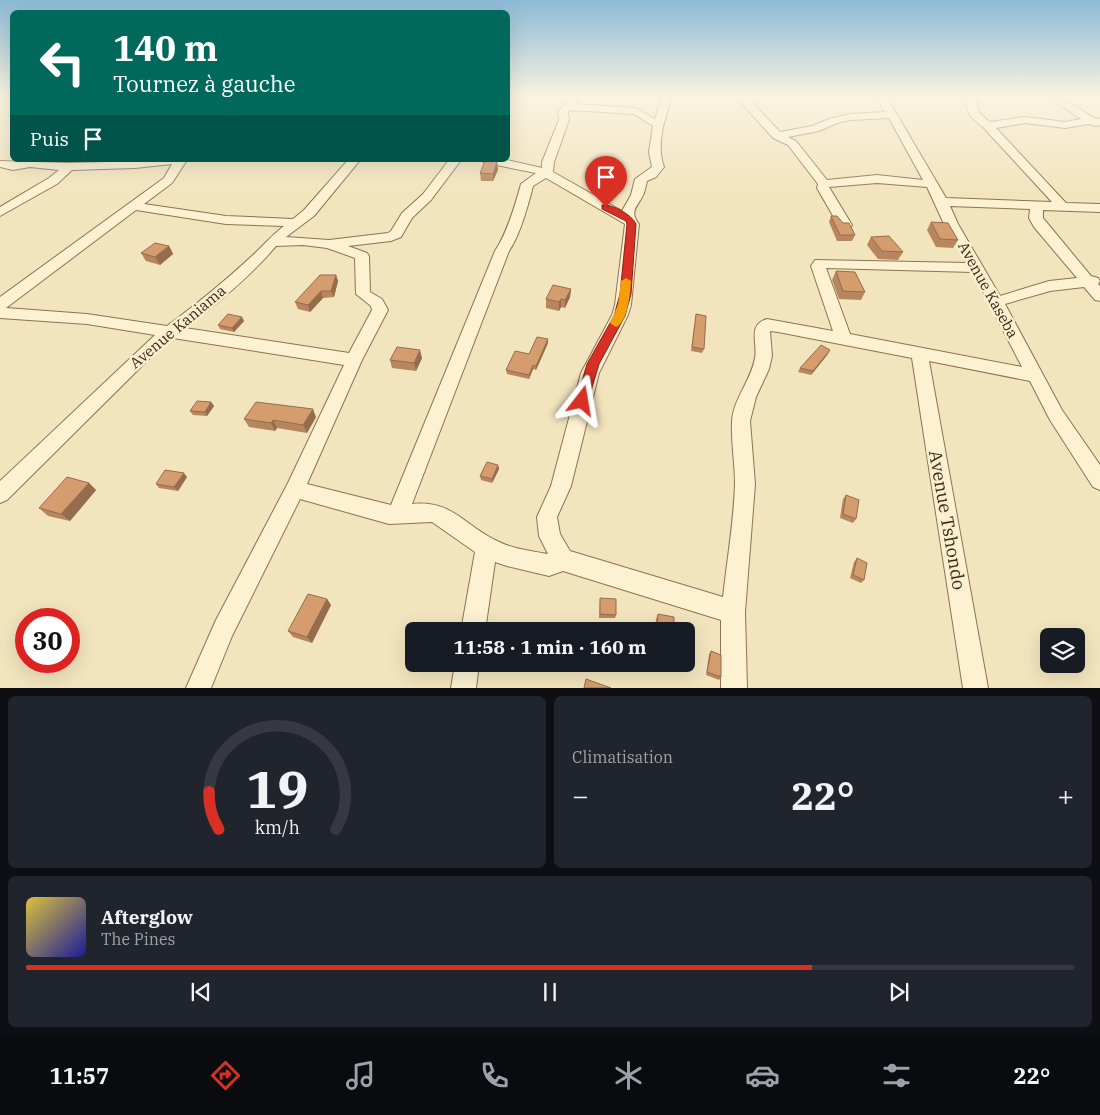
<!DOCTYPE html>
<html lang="fr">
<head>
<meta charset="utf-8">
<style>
  body { margin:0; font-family:"IBM Plex Serif",serif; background:#20242c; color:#f1f3f6; height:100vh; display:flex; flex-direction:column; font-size:19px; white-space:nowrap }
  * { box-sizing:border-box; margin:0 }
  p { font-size:16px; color:#9ea1a6 }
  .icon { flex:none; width:28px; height:28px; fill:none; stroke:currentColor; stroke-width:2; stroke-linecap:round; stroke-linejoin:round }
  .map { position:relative; height:688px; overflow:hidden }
  .sheet { display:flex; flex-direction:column; gap:8px; padding:8px; background:#0d0f14; flex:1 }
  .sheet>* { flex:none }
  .banner { position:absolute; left:10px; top:10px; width:500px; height:152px; border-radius:8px; box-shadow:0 5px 20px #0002; background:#00695c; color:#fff; overflow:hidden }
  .fabs { position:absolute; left:1040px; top:628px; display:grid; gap:10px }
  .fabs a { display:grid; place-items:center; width:45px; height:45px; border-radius:8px; background:#171b24; box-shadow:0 5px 20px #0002; font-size:25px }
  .speed { position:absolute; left:15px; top:608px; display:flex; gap:10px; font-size:25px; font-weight:700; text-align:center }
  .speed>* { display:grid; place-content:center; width:65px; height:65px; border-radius:50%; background:#171b24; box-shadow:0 5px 20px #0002; line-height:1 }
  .speed .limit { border:8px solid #d22; background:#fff; color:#111 }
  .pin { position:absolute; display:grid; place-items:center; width:42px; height:42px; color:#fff; margin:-51px -21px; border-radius:50% 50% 50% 0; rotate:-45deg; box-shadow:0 0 5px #0007 }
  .pin .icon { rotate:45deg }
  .me { position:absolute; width:55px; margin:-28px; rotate:14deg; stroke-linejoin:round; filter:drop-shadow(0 0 4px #0008) }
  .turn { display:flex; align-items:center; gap:18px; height:105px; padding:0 20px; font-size:22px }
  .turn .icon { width:65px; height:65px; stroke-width:2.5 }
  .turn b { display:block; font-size:35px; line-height:42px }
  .then { display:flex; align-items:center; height:48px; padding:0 20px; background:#0003; gap:10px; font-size:19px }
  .big { font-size:38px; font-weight:700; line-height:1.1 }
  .sheet .card { flex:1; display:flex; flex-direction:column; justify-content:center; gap:8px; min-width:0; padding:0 18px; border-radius:8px; background:#20242c }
  .sheet .dial { align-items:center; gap:0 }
  .dial svg { height:130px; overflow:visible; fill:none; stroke:#363941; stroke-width:7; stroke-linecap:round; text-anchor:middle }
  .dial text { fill:#f1f3f6; stroke:none }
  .song { display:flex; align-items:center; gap:15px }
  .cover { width:60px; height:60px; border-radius:8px; background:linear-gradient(135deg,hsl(50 70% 55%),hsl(240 70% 35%)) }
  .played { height:5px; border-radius:2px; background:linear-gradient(90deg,#d93025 75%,#363941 75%) }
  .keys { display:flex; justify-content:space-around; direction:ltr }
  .heat { display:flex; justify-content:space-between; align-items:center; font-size:28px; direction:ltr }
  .sheet .tiles { flex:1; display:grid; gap:8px; grid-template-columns:1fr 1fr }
  .card:last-child { grid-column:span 2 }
  .trip { position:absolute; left:405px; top:622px; width:290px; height:50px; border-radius:8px; background:#171b24; box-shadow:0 5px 20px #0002; font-weight:700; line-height:50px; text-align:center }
  .tabs { display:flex; height:80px; justify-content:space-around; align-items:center; background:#090b0e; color:#9ea1a6 }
  .tabs .icon { width:35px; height:35px }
  .tabs .selected { color:#d93025 }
  .tabs b { font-size:22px; color:#f1f3f6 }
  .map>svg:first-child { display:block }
</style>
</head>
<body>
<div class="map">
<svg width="1100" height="688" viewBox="0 0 1100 688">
  <rect width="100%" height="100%" fill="#f2e4bd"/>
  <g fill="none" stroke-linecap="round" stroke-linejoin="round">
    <defs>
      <path id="street" d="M565,96H575L578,100L575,104L636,108L655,119L661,100L657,96H668L671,100C664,121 656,145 664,167L656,177L647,181C646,185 645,190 644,193C639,206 628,210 639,224L631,305L628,315L599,373L571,486L557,517L560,534L570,551L723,597C727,560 734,521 735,483C735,463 731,443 732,422C733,399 751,381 755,358C758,343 747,325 767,319L833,331L811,266L815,260L968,263L944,224L927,187L877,183L829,187L852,225L850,228H840L817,188L818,184L788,145L773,138L735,96H746L780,132L812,126L829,119L850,114L885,112L876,96H886L946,198L1052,202L982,126C968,116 967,113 965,96H975C978,112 977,112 990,122L1025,117L1065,122L1081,119L1046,96H1058L1094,118L1100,119V125L1094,126L1089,124L1065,128L1025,123L996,128L1066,203L1100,204V212L1043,210V218L1091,276L1098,278L1100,281L1098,284L1100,286V301L1095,300L1084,287L1050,291L1005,304L1062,410L1100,465V490L1093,487L1050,420L1030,381L929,361L988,688H963L912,358L778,332L770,331L772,356L769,369L756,397L750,421L755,484L745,612L747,688H721V620L563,571L549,576L507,566L495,562L485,631H461L475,552L432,522L389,524L300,499L232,636L211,688H186L216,620L288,483L344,365L173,338L161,347L7,500L0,503V481L155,335L87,324L0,318V297L164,178L172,164L135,168L72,170L57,184L0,216V207L49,178L59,170L30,167L13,170L0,167V161L69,163L187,160L172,183L144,204L226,216L293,219L304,210L348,160H360L314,216L286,237L329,240L388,233L391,231L402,213L423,194L449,160H461L431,200L412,218L401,237L391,241L348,246L367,253L369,256L370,292L382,299L388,310L362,360L307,484L391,505L495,251C507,233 515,206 521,184L536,173L486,163L480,160H507L542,168V162L559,120L558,112L568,100ZM570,110L634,114L653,126L649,152L652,167L635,179L631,195L622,211L553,172L554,162L569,120L568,112ZM889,118L923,180L877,175L827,180L796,141L788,137L819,131L837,123L850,120ZM546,178L625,224L615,305L612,315L581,373L551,486L537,517L539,536L548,554C531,551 512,549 495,540C463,524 452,500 412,504L509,251C520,235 528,206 533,186ZM950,206L1030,209L1029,218L1034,227L1077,278L1049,281L1000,296L958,224ZM136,210L226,224L284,226C272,235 263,246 252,256C225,281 197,304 167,326L87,314L6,308ZM303,245L327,248L355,258L356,294L371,306L372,310L349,353L185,328C217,304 250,277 276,246ZM826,268L973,272L1022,367L850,334Z
        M455,664H479L476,688H451Z"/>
    </defs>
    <use href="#street" stroke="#8c7354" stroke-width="2"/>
    <use href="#street" fill="#fcf1d1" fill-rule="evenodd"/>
  </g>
  <path fill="#b7865f" d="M497,162L498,170L493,181H481L480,173Z
    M831,216L843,223L855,235L852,241H837L829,222Z
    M931,222L958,240L953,248L936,247L927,230Z
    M871,237L903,252L898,260L878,259L867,245Z
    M169,246L173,254L160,265L146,261L141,253Z
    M836,271L865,292L861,300L839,299L832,280Z
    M336,275L338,281L334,297L323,298L310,312L298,309L295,302Z
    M571,289L570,297L565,308L561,307L559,311L546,308V299Z
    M696,314L704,349L702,353L691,351Z
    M242,317L244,321L234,332L220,329L218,325Z
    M548,343L536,370L533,369L529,379L507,374L506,370L529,354Z
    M828,354L811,375L798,372L800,368Z
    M422,358L416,371L392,368L390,360Z
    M211,402L214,406L207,416L193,415L190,411Z
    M316,417L307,433L277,428L275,431L249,427L244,419Z
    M498,465L499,469L492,483L481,480L480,476Z
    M187,477L178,491L159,488L156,484Z
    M89,483L96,490L70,521L48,516L39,508Z
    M846,495L856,519L853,523L840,518L843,499Z
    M857,558L864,580L861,583L850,578L854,562Z
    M600,598L616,615L615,618H599Z
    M327,599L331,605L312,643L293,637L288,631Z
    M658,614L674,631H655L656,619Z
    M711,651L721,677L719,680L706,675L709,654Z"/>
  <path fill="#956d4d" d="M497,162L498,170L493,181V174Z
    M169,246L173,254L160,265L155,257Z
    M336,275L338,281L334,297L331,291Z
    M571,289L570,297L565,308V300Z
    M321,291L323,298L310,312L308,305Z
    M561,299V307L559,311V302Z
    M242,317L244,321L234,332L232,328Z
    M548,339V343L536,370V366Z
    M420,350L422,358L416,371L414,363Z
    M830,350L828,354L811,375L813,371Z
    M533,365V369L529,379V375Z
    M211,402L214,406L207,416L205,412Z
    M313,409L316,417L307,433L303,425Z
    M273,420L277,428L275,431L271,423Z
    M498,465L499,469L492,483V479Z
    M184,473L187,477L178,491L174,487Z
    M89,483L96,490L70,521L61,514Z
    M327,599L331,605L312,643L307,637Z"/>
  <path fill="#d59c6e" stroke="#956d4d" d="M485,161L497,162L493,174L480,173Z
    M831,216H837L843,223H849L855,235H840Z
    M931,222L948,223L958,240L940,239Z
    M889,236L903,252L882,251L871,237Z
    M155,243L169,246L155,257L141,253Z
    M836,271L855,272L865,292L843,291Z
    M320,275H336L331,291H321L308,305L295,302Z
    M553,285L571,289L565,300L561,299L559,302L546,299Z
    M228,314L242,317L232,328L218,325Z
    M696,314L706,316L704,349L692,347Z
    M537,337L548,339L536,366L533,365L529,375L506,370L515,351L529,354Z
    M821,345L830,350L813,371L800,368Z
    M397,347L420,350L414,363L390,360Z
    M197,401L211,402L205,412L190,411Z
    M256,402L313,409L303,425L273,420L271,423L244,419Z
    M487,462L498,465L492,479L480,476Z
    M165,470L184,473L174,487L156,484Z
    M67,477L89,483L61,514L39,508Z
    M846,495L859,500L856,519L843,514Z
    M857,558L867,563L864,580L853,575Z
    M308,594L327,599L307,637L288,631Z
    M600,598L616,599V615L600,614Z
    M658,614L674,617V631H657Z
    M556,626L568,628V631H555Z
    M631,629L644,631H626Z
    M711,651L721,655V677L707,672Z
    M586,679L611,688H584Z"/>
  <linearGradient id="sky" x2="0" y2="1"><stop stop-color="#8bbad6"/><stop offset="0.5" stop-color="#f9f3e1"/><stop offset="1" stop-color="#f9f3e1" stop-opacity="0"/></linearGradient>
  <rect width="1100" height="193" fill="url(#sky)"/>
  <path fill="#d93025" stroke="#8d1f18" d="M602,205C613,204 632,215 636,224L631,294L625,316L599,364L588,401L587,405H578L576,401L587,364L614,316L620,294L627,224L626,221L602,209Z"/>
  <path fill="#f59e0b" d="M626,278L631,281C630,293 628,323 616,327L610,323L618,305L621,281Z"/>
  <g text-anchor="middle" stroke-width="5" stroke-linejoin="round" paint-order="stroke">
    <g font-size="15" fill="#3a2a1a" stroke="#f9eecd">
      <text transform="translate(988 290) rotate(61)" y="5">Avenue Kaseba</text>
      <text transform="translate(178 327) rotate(-40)" y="5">Avenue Kaniama</text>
    </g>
    <g font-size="18" fill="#3a2a1a" stroke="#f9eecd">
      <text transform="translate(947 520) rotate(80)" y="6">Avenue Tshondo</text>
    </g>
  </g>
</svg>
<div class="fabs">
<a><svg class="icon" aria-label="layers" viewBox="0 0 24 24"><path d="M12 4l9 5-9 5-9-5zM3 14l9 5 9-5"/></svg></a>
</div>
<div class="speed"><div class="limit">30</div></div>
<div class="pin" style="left:606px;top:207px;background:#d93025"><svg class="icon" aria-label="arrive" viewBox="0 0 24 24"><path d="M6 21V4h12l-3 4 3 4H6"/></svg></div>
<svg class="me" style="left:582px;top:401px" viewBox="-20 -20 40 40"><path d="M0-17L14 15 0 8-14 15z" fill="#d93025" stroke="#fff" stroke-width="4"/></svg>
<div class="trip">11:58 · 1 min · 160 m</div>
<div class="banner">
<div class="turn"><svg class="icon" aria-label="left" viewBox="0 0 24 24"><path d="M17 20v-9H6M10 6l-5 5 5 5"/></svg><div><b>140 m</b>Tournez à gauche</div></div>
<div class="then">Puis<svg class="icon" aria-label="arrive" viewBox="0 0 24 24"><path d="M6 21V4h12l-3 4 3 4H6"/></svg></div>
</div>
</div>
<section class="sheet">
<div class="tiles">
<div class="card dial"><svg viewBox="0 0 100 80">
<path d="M14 69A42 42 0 1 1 86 69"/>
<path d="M14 69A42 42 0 0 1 8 46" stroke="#d93025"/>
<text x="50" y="56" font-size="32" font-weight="700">19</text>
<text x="50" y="72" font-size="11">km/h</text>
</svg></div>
<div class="card"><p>Climatisation</p>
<div class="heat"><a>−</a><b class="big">22°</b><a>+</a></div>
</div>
<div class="card">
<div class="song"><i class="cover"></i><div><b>Afterglow</b><p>The Pines</p></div></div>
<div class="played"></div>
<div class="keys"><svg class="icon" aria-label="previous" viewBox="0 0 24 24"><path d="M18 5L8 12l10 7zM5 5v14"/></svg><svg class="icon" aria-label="pause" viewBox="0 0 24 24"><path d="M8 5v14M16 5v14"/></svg><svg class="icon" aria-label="next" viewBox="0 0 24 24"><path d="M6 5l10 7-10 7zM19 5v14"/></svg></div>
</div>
</div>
</section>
<nav class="tabs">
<b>11:57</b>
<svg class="icon selected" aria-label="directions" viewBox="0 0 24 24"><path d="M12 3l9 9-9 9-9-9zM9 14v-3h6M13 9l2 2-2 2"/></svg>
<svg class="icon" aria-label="music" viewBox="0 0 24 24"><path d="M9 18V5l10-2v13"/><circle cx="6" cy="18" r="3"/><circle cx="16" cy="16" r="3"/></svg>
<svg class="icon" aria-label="phone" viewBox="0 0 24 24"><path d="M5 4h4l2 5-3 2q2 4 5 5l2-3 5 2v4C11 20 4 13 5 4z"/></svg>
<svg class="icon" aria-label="climate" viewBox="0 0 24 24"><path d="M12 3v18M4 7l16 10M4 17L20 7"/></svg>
<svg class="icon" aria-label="car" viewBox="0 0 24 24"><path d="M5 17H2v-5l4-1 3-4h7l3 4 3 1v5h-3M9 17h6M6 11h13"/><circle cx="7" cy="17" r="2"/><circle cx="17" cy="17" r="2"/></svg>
<svg class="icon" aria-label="filters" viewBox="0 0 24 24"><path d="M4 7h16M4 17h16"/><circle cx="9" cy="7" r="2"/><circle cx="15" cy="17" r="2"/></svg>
<b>22°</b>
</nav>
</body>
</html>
